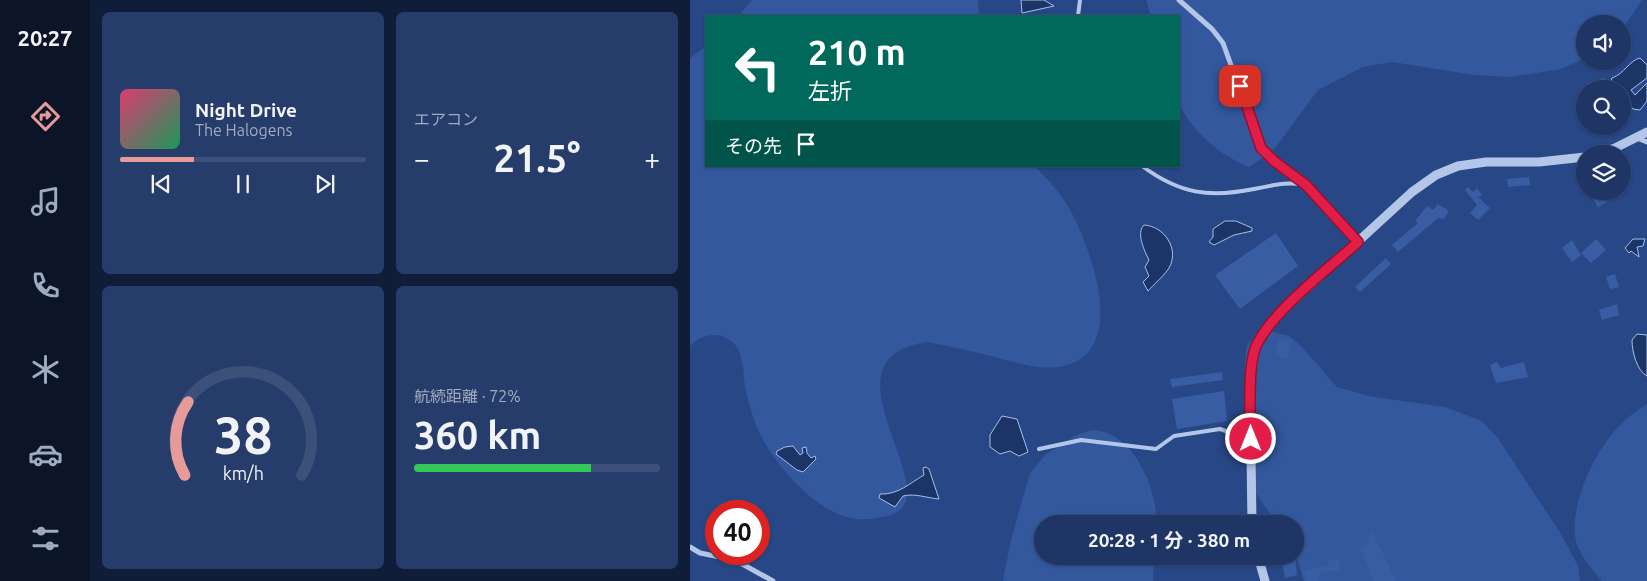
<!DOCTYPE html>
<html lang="ja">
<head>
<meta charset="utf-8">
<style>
  body { margin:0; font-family:Ubuntu,"Noto Sans JP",sans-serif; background:#263d6b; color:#f1f3f6; height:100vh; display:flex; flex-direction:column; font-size:19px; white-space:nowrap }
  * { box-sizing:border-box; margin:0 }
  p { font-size:16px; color:#a1abbf }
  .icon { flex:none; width:28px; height:28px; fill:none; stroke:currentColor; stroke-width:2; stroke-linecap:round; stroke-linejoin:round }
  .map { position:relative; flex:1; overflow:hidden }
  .drawer { display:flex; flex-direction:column; gap:12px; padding:12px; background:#101d38; width:600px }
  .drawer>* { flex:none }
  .banner { position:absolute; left:15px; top:15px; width:475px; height:152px; border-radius:0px; box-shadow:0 1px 4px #0004,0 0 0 1px #3c5079; background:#00695c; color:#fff; overflow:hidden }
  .controls { position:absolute; left:886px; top:15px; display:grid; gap:10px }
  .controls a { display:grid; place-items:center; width:55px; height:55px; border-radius:50%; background:#1e3565; box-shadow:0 1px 4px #0004,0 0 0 1px #3c5079; font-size:25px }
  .speed { position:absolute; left:15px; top:500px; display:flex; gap:10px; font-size:25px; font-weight:700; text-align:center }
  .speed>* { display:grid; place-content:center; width:65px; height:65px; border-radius:50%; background:#1e3565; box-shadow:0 1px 4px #0004,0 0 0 1px #3c5079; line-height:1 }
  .speed .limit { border:8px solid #d22; background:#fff; color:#111 }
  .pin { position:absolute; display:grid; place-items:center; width:42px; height:42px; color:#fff; margin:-21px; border-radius:10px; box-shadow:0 2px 8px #0006 }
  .me { position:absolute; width:55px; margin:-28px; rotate:0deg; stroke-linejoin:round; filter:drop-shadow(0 0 4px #0008) }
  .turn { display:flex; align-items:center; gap:18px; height:105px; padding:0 20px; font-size:22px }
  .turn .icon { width:65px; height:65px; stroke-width:2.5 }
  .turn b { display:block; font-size:35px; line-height:42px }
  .then { display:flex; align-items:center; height:48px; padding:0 20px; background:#0003; gap:10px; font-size:19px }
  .big { font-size:38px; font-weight:700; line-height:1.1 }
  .drawer .card { flex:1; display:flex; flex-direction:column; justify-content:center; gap:8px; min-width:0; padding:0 18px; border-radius:8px; background:#263d6b }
  .drawer .dial { align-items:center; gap:0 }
  .dial svg { height:130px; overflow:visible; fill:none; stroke:#3c5079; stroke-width:7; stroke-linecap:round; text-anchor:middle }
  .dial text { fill:#f1f3f6; stroke:none }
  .song { display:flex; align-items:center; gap:15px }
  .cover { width:60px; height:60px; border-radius:8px; background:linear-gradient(135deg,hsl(340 70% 55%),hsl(150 70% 35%)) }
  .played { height:5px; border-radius:2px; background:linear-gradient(90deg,#e69b98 30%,#3c5079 30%) }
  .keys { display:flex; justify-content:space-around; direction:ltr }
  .heat { display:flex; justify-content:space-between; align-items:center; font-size:28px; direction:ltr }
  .charge { height:8px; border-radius:4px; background:linear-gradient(90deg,#34c759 72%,#3c5079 0) }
  .drawer .tiles { flex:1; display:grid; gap:12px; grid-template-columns:repeat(2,1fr) }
  .trip { position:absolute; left:344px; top:515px; width:270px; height:50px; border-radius:25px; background:#1e3565; box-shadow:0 1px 4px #0004,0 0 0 1px #3c5079; font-weight:700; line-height:50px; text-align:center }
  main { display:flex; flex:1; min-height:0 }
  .dock { display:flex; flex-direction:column; width:90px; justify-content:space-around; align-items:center; background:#0c1528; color:#a1abbf }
  .dock .icon { width:35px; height:35px }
  .dock .current { color:#e69b98 }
  .dock b { font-size:22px; color:#f1f3f6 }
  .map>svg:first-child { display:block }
</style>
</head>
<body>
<main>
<nav class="dock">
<b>20:27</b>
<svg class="icon current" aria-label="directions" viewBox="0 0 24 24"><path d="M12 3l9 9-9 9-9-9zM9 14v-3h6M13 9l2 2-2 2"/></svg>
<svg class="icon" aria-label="music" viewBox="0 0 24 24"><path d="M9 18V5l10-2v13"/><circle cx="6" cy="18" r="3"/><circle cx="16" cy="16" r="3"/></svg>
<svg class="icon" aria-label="phone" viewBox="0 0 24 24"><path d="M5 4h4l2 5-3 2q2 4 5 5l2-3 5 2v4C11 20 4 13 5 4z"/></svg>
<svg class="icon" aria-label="climate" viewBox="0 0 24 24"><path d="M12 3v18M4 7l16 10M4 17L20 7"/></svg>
<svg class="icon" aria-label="car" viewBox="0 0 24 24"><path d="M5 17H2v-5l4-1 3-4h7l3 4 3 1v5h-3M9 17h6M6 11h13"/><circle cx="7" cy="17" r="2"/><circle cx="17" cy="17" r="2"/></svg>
<svg class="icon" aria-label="filters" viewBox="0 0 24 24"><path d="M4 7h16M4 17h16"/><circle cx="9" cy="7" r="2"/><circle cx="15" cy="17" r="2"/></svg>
</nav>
<section class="drawer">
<div class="tiles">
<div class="card">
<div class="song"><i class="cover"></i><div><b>Night Drive</b><p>The Halogens</p></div></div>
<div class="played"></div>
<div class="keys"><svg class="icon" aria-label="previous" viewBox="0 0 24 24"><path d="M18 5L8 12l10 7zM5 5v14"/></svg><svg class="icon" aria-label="pause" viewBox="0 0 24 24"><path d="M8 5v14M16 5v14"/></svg><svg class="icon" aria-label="next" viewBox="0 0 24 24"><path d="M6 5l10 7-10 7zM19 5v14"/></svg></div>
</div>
<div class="card"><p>エアコン</p>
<div class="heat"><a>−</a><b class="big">21.5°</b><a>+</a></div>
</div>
<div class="card dial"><svg viewBox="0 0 100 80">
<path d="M14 69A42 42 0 1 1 86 69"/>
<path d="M14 69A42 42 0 0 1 16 24" stroke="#e69b98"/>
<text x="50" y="56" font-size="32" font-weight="700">38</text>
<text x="50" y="72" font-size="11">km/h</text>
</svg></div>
<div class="card"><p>航続距離 · 72%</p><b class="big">360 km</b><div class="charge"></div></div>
</div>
</section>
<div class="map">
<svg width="957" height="581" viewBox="0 0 957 581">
  <rect width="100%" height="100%" fill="#284787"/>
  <path fill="#33589e" d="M62,0H288L289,16H48Z
    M456,0H952L933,28L932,24H895V58L871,69L821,77L784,75L702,62L673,67L628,90L583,151L559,167C528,154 505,134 489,104V16H461Z
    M16,46V166H345C357,179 370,192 379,208C401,247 442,357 368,367C348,370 330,363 312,359C287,352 262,347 237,342C120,359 268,501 197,516C188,518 175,520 166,519C125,514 76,457 64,419C60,409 57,397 55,386C53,373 54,361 48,349C37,331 14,331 0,346V58Z
    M579,331L599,336L611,346L647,387L678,396L755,407L792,421L807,437L871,534L888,566L890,581H614L605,551V524H588C580,513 570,501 564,489C558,477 552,359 557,346C560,338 571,334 579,331Z
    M957,404V581H912C901,568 887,553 885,536C881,501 906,449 930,425C938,417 947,410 957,404Z
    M402,430C443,431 468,488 466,524H352V556H464L463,581H313L321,540L340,473L356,454L387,435Z"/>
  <path fill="#1c3567" stroke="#a8bfe8" d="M331,0H354L364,6L332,13Z
    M950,58L957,65V78L941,90L945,95L957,83V101L950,110L943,109L933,96L932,89H927L921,81L922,78C934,74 940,60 950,58Z
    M914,79L921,89H895L898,84Z
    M535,221H546L562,228V231L544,235L524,245L519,242L523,237V229Z
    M454,225C474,226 490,249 479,268C474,276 464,284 458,291L453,282L459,276L455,267L459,260C454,250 446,233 454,225Z
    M943,239H955L953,246L947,247L949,257L941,251L939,253L935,248Z
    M947,334L957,335V376C947,371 942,352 942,340Z
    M312,416L327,419L338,452L329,456L320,451L310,454L300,447V435Z
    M103,446L110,455L113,453L112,448L116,447L117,453L121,458L125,456L126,459L113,472L107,470L86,454L87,451L95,447Z
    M236,467L239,469L249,499C236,498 226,493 213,496L205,507L189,498L190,494C208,495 220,483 234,475L233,468Z"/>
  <path fill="#395da3" d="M839,177L840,185L818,187L817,179Z
    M778,187L783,192L787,188L792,195L788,197L800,208L788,220L780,213L787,205L775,190Z
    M898,191H911L917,202L908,207Z
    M748,204L759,211L754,219L748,218L708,252L702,245L728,223L725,221L737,206L743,210Z
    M586,233L608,266L550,309L525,275Z
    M906,239L916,250L901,263L891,253Z
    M882,240L891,255L882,262L872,248Z
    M696,258L701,264L670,292L665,287Z
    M925,274L929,287L920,289L916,277Z
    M927,304L929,315L912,320L909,310Z
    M588,339L600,340L598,358L586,357Z
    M807,362L811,368L834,362L838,377L806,383L800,365Z
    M532,372L533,380L482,387L480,379Z
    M534,391L537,421L487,429L482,399Z
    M683,533L706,581H684L670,549L680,542L677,538Z
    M605,556L607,575L595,578L591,557Z
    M649,559L650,570L631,572V575L628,576L629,581H617L615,570L638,565L637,561Z"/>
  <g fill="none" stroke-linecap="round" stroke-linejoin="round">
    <path stroke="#b4c6e8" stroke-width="4" d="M388,16L390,0
      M452,166C490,194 519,198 564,189C581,186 597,181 614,185
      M349,449L391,440L466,449L484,436L530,429L559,439"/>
    <path stroke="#b4c6e8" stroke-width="5" d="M489,0L522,29L533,43L571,148L583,161L616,185L668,242
      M947,138L957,142
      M0,547L10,553L45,560L83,581"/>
    <path stroke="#b4c6e8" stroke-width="9" d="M905,154L925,148L957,132
      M562,524L560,382L566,345L590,313L722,192L746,175L768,166L796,162H849L895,157
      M568,556L575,581"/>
  </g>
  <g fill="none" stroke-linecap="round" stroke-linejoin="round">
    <defs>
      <path id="route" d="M550,86L571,148L584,161L616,185L668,242C638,269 585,309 567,344C557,363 560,417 561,439"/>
    </defs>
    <use href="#route" stroke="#92132f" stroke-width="12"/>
    <use href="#route" stroke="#e11d48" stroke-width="9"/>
  </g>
</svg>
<div class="controls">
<a><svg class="icon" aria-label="sound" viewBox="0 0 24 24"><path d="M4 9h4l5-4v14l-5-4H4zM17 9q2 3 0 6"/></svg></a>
<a><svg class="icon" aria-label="search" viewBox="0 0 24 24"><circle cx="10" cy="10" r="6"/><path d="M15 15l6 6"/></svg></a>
<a><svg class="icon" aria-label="layers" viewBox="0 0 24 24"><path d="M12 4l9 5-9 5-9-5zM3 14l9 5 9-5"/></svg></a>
</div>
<div class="speed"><div class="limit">40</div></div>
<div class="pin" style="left:550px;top:86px;background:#d93025"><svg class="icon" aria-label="arrive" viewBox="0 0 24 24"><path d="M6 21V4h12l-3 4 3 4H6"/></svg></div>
<svg class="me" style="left:561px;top:439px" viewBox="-20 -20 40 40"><circle r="17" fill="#e11d48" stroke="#fff" stroke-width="3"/><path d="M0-11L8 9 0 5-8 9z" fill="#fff"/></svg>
<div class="trip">20:28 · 1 分 · 380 m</div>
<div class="banner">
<div class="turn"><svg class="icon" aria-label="left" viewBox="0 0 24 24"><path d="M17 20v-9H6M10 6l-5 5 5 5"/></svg><div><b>210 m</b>左折</div></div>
<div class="then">その先<svg class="icon" aria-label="arrive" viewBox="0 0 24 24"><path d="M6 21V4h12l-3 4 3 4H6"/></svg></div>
</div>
</div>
</main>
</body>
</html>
